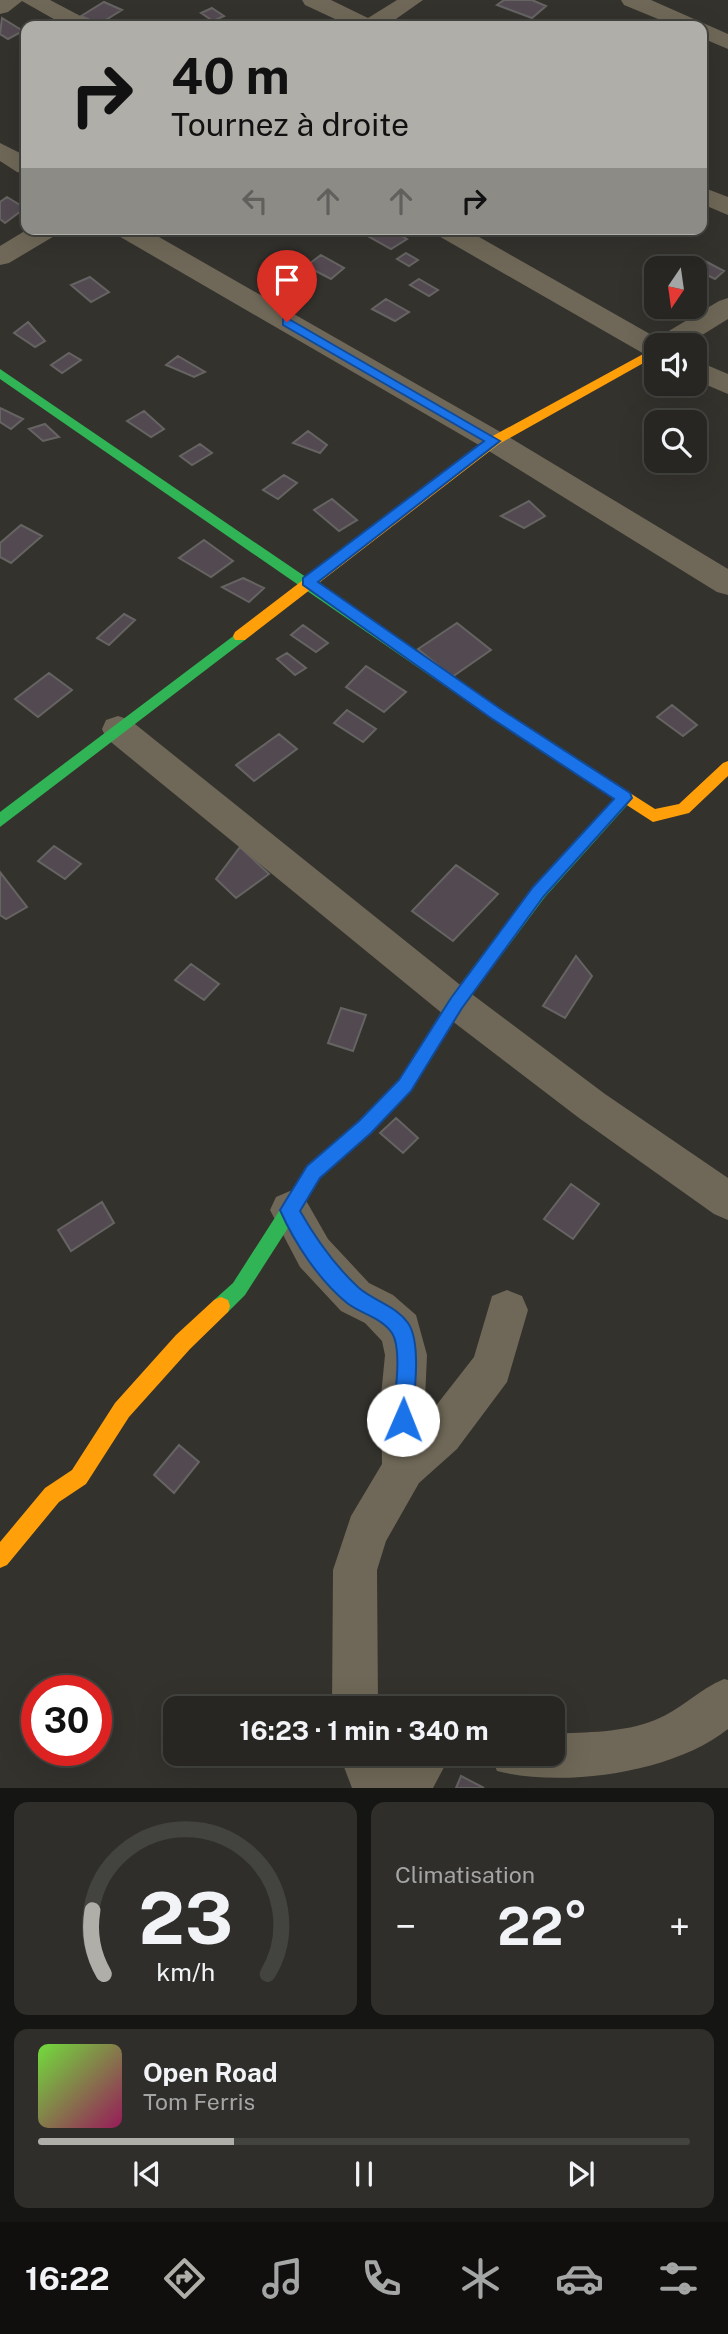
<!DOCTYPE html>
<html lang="fr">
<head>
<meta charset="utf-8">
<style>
  body { margin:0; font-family:"Public Sans",sans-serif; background:#2f2e2a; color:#f1f3f6; height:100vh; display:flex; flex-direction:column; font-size:26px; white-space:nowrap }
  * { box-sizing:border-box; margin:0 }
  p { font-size:23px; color:#a4a5a5 }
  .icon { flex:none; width:38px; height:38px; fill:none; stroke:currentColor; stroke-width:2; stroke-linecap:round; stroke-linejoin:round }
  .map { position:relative; height:1788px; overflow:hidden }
  .panel { display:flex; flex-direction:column; gap:14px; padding:14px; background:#151513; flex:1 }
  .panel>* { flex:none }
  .guide { position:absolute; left:21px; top:21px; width:686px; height:214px; border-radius:14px; box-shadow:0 7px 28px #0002,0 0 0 2px #434340; background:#b0aea8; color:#111; overflow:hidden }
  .needle { width:46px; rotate:193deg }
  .tools { position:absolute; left:644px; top:256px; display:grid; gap:14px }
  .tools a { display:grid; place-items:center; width:63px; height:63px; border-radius:14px; background:#272622; box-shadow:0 7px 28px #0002,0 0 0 2px #434340; font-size:35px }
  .speed { position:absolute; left:21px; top:1675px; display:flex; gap:14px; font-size:35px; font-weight:700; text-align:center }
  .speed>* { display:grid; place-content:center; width:91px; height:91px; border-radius:50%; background:#272622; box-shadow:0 7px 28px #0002,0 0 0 2px #434340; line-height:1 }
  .speed .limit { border:10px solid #d22; background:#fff; color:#111 }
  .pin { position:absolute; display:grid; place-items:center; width:60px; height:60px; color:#fff; margin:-72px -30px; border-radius:50% 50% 50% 0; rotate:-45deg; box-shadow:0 0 7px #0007 }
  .pin .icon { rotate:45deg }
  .me { position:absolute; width:77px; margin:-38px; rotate:1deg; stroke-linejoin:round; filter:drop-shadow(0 0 5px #0008) }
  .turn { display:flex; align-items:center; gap:24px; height:147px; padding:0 35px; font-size:32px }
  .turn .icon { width:91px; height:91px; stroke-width:2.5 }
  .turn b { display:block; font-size:49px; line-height:60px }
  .lanes { display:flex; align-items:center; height:66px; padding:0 35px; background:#0003; justify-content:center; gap:35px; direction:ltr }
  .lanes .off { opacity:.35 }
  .big { font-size:52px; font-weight:700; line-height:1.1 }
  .panel .widget { flex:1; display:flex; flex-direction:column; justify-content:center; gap:10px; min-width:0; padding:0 24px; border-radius:14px; background:#2f2e2a }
  .panel .dial { align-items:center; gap:0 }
  .dial svg { height:182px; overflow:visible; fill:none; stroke:#434340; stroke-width:7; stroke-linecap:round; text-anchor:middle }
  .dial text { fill:#f1f3f6; stroke:none }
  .song { display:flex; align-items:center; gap:21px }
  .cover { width:84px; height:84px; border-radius:10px; background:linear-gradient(135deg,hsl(100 70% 55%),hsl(330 70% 35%)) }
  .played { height:7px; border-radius:4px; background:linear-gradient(90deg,#b0aea8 30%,#434340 30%) }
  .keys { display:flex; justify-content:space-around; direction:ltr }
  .heat { display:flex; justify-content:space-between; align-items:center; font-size:38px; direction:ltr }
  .panel .tiles { flex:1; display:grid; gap:14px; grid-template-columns:1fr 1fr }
  .widget:last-child { grid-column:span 2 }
  .trip { position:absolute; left:163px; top:1696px; width:402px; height:70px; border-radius:14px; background:#272622; box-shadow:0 7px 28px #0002,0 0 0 2px #434340; font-weight:700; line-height:70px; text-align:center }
  .tab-bar { display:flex; height:112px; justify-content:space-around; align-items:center; background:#100f0e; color:#a4a5a5 }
  .tab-bar .icon { width:49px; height:49px }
  .tab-bar .on { color:#b0aea8 }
  .tab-bar b { font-size:32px; color:#f1f3f6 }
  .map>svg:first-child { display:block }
</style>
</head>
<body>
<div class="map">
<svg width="728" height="1788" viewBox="0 0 728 1788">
  <rect width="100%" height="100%" fill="#34322d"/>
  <path fill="#534a51" stroke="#666463" stroke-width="2" d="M504,0H532L546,6L532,18L497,5Z
    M104,2L122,10L99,24L81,16Z
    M212,8L224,16L213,21L201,13Z
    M2,18L23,31L8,39L0,34Z
    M7,197L25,208L5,223L0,219V202Z
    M373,229H389L407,239L391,249L366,235Z
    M406,253L418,260L409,266L397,259Z
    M321,255L344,268L331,279L306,266Z
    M705,261L724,271L715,279L695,269Z
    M90,277L109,292L91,302L71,285Z
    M419,279L438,290L429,296L410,285Z
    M386,299L409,312L395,321L372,309Z
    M28,322L45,341L35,347L14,333Z
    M69,353L81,360L62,373L51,365Z
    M178,356L205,372L194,377L166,365Z
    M0,408L23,419L11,429L0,422Z
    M144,411L164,429L151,437L127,421Z
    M45,424L59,437L43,441L29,429Z
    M308,431L327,445L320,453L293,443Z
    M200,444L212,453L192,465L180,456Z
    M284,475L297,483L278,499L263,490Z
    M332,499L357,520L339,531L314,510Z
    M529,501L545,516L524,528L501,516Z
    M21,525L42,536L11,563L0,557V543Z
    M204,540L233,561L211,577L179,558Z
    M243,578L264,588L249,602L222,587Z
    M124,614L135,620L109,645L97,638Z
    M457,623L491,650L452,677L418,649Z
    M303,625L328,643L316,652L291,635Z
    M287,653L306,668L295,675L277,659Z
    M366,666L406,692L384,712L346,687Z
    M49,673L72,690L38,717L15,699Z
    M672,705L697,725L683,736L657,717Z
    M347,710L376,729L363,742L334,723Z
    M279,734L297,749L254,781L236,765Z
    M54,846L81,864L65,879L38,861Z
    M240,847L269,874L236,898L216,879Z
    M456,865L498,894L453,941L412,911Z
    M0,872L27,907L6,919L0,915Z
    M576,956L592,976L565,1018L543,1006Z
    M191,964L219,984L204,1000L175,980Z
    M341,1008L366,1015L353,1051L328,1043Z
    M396,1118L418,1138L403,1153L380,1133Z
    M571,1184L599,1204L573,1239L544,1219Z
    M102,1202L114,1223L71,1251L58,1230Z
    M179,1445L199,1462L174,1493L154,1475Z
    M461,1776L484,1788H456Z"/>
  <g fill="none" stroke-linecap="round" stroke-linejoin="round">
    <path fill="#6f6858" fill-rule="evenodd" d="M0,0H50L90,21L93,26H66L22,1L8,12L0,14Z
      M302,0H331L368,18L397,0H423L386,26H350L305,5Z
      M621,0H651L728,34V49L702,38V26H675L624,5Z
      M0,143L26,156V174L17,172L0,161Z
      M702,187L728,197V215L702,204Z
      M28,229H60L56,235L9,263L0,265V246Z
      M113,229H145L504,434L728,569V595L717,592L484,448L117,235Z
      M433,229H465L657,338L719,301L728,298V319L686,345H656V358L646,355L437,235Z
      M695,360L728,374V394L695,380Z
      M118,716L130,720L469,992L605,1094L728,1178V1220L714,1214L579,1118L443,1014L106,738L102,729L106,720Z
      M290,1191L304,1197L328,1239L369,1283L393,1295L416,1315L427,1355L424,1421L474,1357L492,1296L507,1290L522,1296L528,1310L507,1382L457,1449L419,1483L386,1541L377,1570L378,1708H332L333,1570L351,1516L382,1464L381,1396L385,1355L382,1341L365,1323L341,1311L300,1267L270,1210L276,1197Z
      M724,1679L728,1680V1729C673,1773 564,1788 497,1771L490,1754H553V1734C586,1732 623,1733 655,1720C681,1710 699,1689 724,1679Z
      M339,1754H387L390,1763L400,1754H451L433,1788H352Z"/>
    <path fill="#30b455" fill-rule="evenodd" d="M0,369L491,703L493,707L491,711H481L0,379Z
      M240,631L247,636L245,640L0,827V812Z
      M625,792L630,794L633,798L630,802L545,897L462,1008L411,1090L371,1133L320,1178L245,1295L228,1312L221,1315L214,1312L212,1306L214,1300L233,1283L308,1166L359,1121L399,1080L450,998L533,887L620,794Z"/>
    <path fill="#ff9f0a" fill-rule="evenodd" d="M656,347V356L499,444L245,640H235L233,636L235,632L489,438Z
      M486,701L655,809L679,804L723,763L728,761V776L689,813L653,822L481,711L479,707L481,703Z
      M221,1297L228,1300L230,1306L228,1312L190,1349L129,1417L86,1484L59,1502L7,1565L0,1568V1542L45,1488L72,1470L115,1403L176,1335L214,1300Z"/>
  </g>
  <path fill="#1a73e8" stroke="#114b97" stroke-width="2" d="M287,318L500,441L318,582L502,710L630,793L632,798L544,896L462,1008L411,1091L371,1133L320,1178L300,1211C316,1239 335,1266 359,1288C374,1301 395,1305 408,1323C422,1343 414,1396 412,1420L410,1427L403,1430L396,1427L393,1420C394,1400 403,1350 392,1333C381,1317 361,1314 347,1303C319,1280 295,1244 280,1210L307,1166L359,1121L399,1080L451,998L533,887L614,799L491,718L303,585V578L484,441L283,325V319Z"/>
</svg>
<div class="tools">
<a><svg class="needle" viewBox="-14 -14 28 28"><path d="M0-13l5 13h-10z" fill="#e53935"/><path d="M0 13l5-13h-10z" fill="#a4a5a5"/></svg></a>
<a><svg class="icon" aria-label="sound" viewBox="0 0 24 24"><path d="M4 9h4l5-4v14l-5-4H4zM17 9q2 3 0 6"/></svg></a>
<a><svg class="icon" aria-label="search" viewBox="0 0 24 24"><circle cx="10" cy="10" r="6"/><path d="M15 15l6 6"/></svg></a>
</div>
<div class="speed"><div class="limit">30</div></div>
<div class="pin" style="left:287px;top:322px;background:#d93025"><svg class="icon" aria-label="arrive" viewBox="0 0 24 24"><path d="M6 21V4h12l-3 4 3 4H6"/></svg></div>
<svg class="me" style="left:403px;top:1420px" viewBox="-20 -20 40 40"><circle r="19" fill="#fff"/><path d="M0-13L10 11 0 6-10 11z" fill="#1a73e8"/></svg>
<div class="trip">16:23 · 1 min · 340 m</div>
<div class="guide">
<div class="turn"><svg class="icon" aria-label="right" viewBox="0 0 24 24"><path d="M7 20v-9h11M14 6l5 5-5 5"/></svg><div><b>40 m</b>Tournez à droite</div></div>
<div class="lanes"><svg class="icon off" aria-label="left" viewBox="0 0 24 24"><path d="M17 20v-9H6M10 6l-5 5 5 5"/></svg><svg class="icon off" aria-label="ahead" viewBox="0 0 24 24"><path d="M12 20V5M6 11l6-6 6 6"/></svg><svg class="icon off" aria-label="ahead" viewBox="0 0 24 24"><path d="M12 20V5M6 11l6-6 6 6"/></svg><svg class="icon" aria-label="right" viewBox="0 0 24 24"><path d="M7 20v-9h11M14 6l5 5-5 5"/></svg></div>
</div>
</div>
<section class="panel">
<div class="tiles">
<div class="widget dial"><svg viewBox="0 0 100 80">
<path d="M14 69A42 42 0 1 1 86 69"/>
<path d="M14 69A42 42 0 0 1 9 41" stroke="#b0aea8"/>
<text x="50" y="56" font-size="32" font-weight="700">23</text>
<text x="50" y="72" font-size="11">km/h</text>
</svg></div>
<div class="widget"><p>Climatisation</p>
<div class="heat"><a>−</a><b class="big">22°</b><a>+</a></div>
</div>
<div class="widget">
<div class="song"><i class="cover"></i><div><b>Open Road</b><p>Tom Ferris</p></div></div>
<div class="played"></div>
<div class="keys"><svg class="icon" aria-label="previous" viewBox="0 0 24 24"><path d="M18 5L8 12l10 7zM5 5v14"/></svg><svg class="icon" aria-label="pause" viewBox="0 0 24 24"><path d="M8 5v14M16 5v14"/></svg><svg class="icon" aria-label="next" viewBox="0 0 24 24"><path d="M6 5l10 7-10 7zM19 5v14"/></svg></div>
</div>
</div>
</section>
<nav class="tab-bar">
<b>16:22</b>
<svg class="icon on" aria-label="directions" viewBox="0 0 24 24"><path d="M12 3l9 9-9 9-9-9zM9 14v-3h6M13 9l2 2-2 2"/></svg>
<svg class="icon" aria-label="music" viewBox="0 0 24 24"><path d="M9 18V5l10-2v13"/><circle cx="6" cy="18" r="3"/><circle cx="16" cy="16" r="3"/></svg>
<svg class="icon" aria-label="phone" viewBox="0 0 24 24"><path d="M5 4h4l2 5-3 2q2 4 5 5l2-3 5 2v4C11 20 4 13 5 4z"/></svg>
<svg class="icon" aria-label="climate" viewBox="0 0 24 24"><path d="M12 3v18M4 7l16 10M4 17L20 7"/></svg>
<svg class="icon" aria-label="car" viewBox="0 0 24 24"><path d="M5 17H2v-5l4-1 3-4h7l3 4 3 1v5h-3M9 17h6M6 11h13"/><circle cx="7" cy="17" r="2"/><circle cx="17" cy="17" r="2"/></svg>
<svg class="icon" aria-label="filters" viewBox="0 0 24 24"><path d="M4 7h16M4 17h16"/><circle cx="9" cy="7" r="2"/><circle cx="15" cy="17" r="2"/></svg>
</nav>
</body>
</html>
